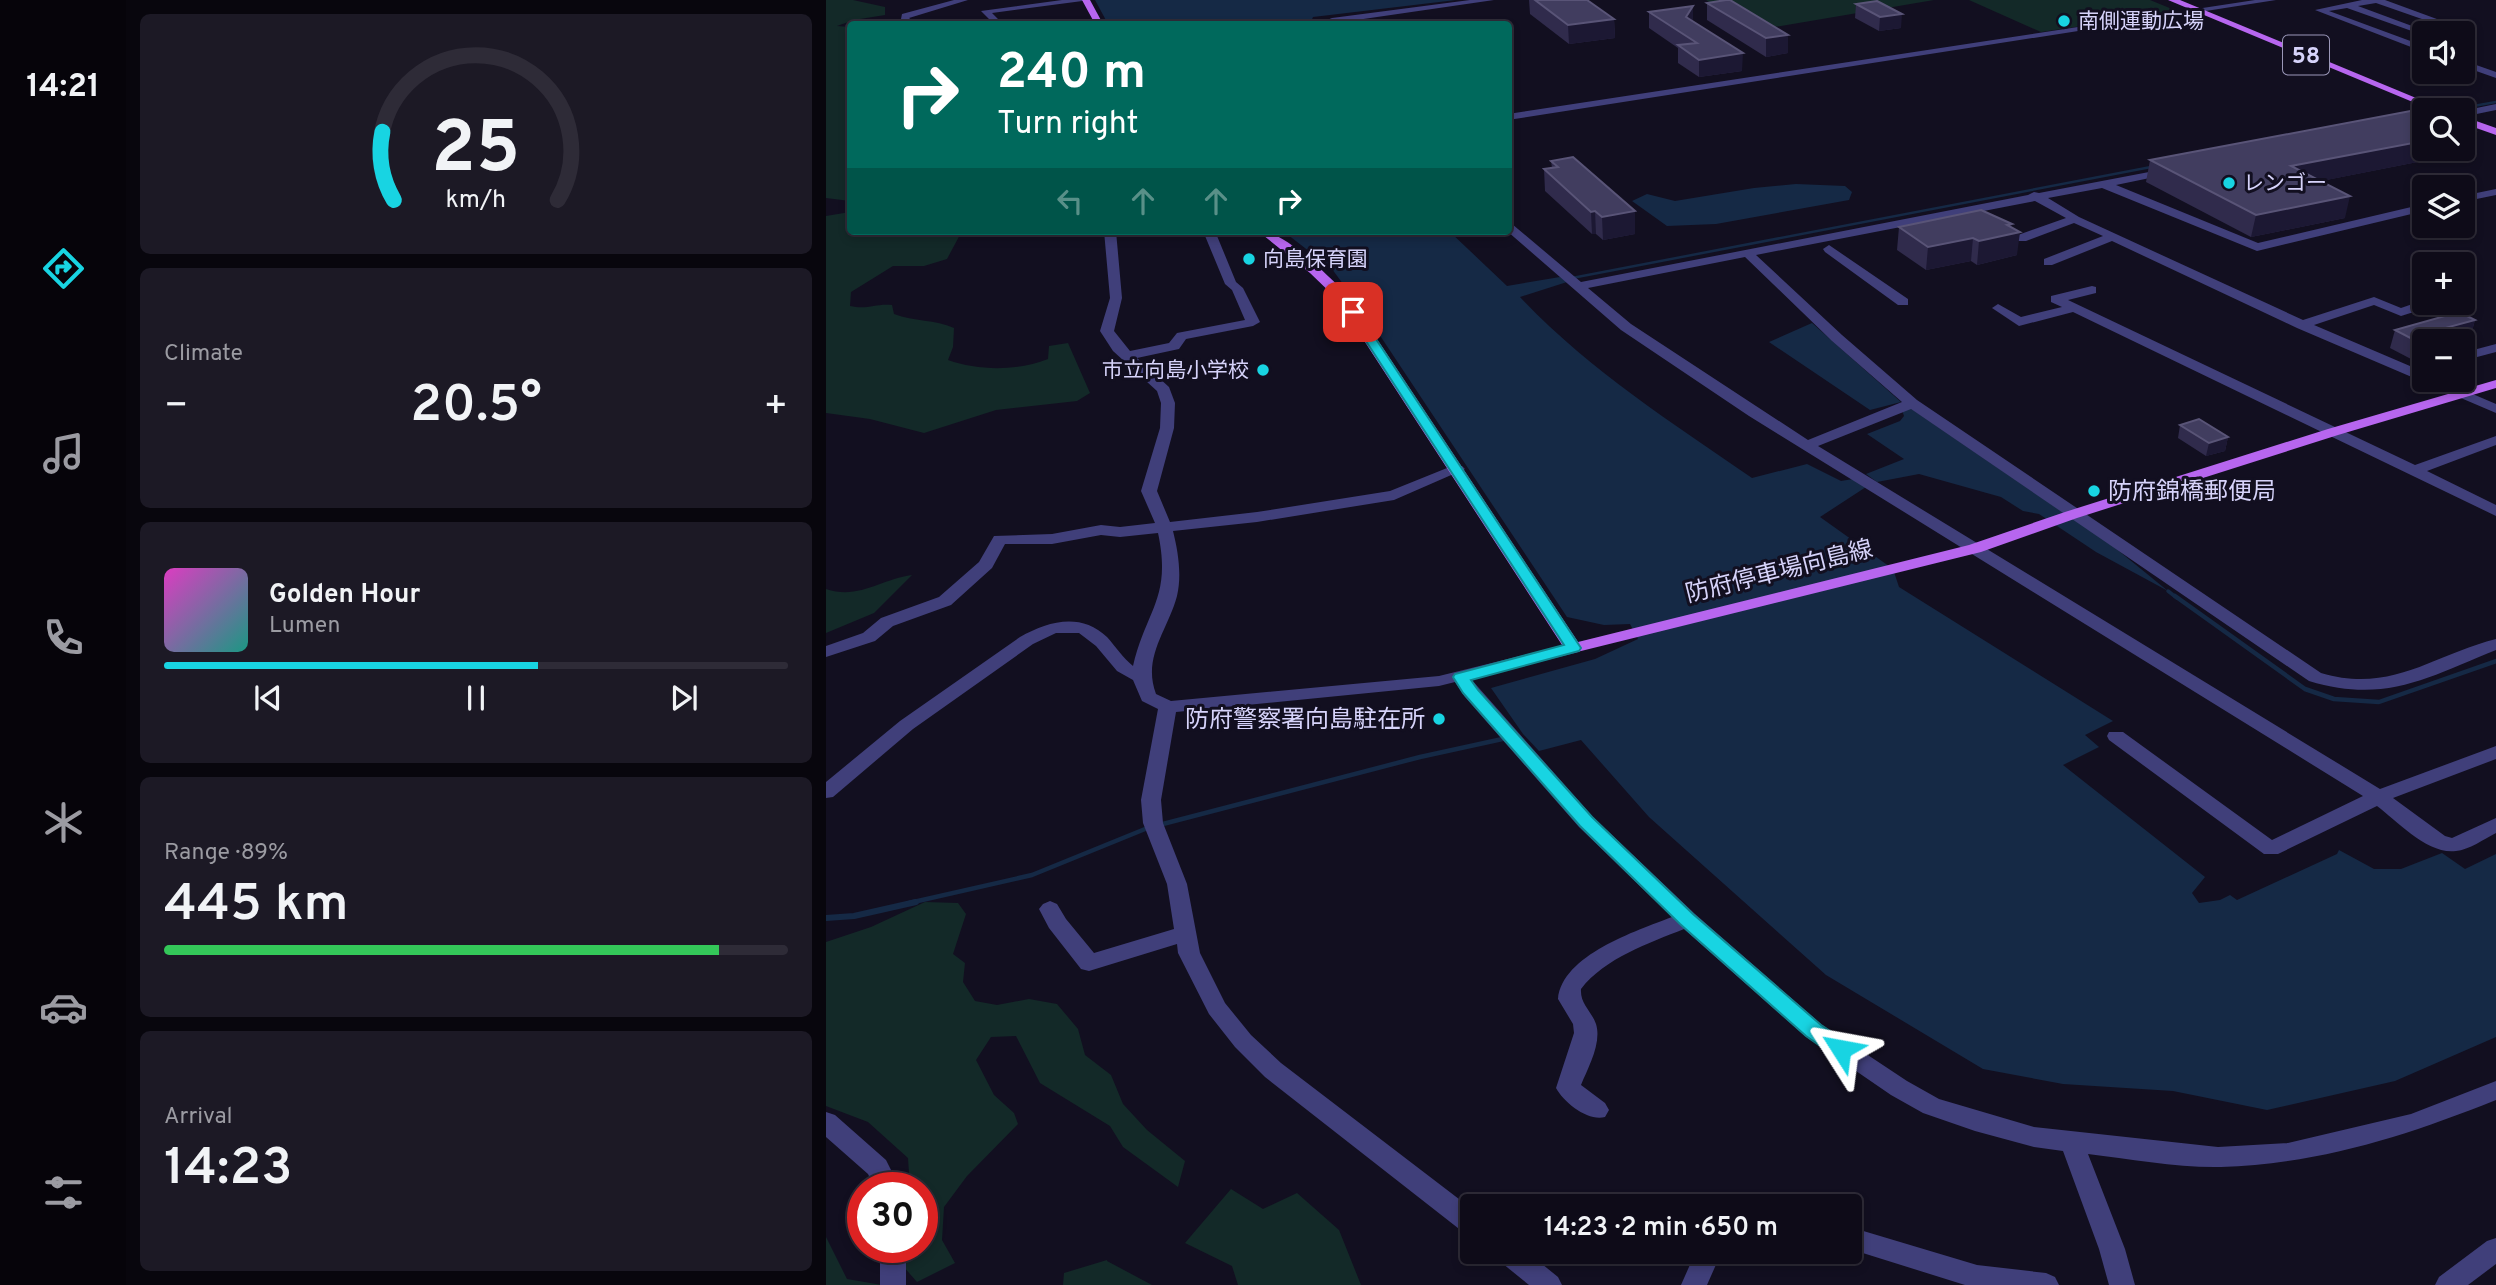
<!DOCTYPE html>
<html lang="en">
<head>
<meta charset="utf-8">
<style>
  body { margin:0; font-family:Overpass,"Noto Sans JP",sans-serif; background:#1c1925; color:#f1f3f6; height:100vh; display:flex; flex-direction:column; font-size:26px; white-space:nowrap }
  * { box-sizing:border-box; margin:0 }
  p { font-size:23px; color:#9b9ba2 }
  .icon { flex:none; width:38px; height:38px; fill:none; stroke:currentColor; stroke-width:2; stroke-linecap:round; stroke-linejoin:round }
  .map { position:relative; flex:1; overflow:hidden }
  .panel { display:flex; flex-direction:column; gap:14px; padding:14px; background:#08060d; width:700px }
  .panel>* { flex:none }
  .guide { position:absolute; left:21px; top:21px; width:665px; height:214px; border-radius:7px; box-shadow:0 4px 10px #0003,0 0 0 2px #2e2b37; background:#00695c; color:#fff; overflow:hidden }
  .buttons { position:absolute; left:1586px; top:21px; display:grid; gap:14px }
  .buttons a { display:grid; place-items:center; width:63px; height:63px; border-radius:7px; background:#0e0b18; box-shadow:0 4px 10px #0003,0 0 0 2px #2e2b37; font-size:35px }
  .speed { position:absolute; left:21px; top:1172px; display:flex; gap:14px; font-size:35px; font-weight:700; text-align:center }
  .speed>* { display:grid; place-content:center; width:91px; height:91px; border-radius:50%; background:#0e0b18; box-shadow:0 4px 10px #0003,0 0 0 2px #2e2b37; line-height:1 }
  .speed .limit { border:10px solid #d22; background:#fff; color:#111 }
  .pin { position:absolute; display:grid; place-items:center; width:60px; height:60px; color:#fff; margin:-30px; border-radius:14px; box-shadow:0 4px 10px #0006 }
  .me { position:absolute; width:77px; margin:-38px; rotate:304deg; stroke-linejoin:round; filter:drop-shadow(0 0 5px #0008) }
  .turn { display:flex; align-items:center; gap:24px; height:147px; padding:0 35px; font-size:32px }
  .turn .icon { width:91px; height:91px; stroke-width:2.5 }
  .turn b { display:block; font-size:49px; line-height:60px }
  .lanes { display:flex; align-items:center; height:66px; padding:0 35px; background:#0003; justify-content:center; gap:35px; direction:ltr }
  .lanes .off { opacity:.35 }
  .big { font-size:52px; font-weight:600; line-height:1.1 }
  .panel .card { flex:1; display:flex; flex-direction:column; justify-content:center; gap:10px; min-width:0; padding:0 24px; border-radius:10px; background:#1c1925 }
  .panel .dial { align-items:center; gap:0 }
  .dial svg { height:182px; overflow:visible; fill:none; stroke:#2e2b37; stroke-width:7; stroke-linecap:round; text-anchor:middle }
  .dial text { fill:#f1f3f6; stroke:none }
  .song { display:flex; align-items:center; gap:21px }
  .cover { width:84px; height:84px; border-radius:10px; background:linear-gradient(135deg,hsl(310 70% 55%),hsl(170 70% 35%)) }
  .played { height:7px; border-radius:4px; background:linear-gradient(90deg,#18d4e2 60%,#2e2b37 60%) }
  .keys { display:flex; justify-content:space-around; direction:ltr }
  .heat { display:flex; justify-content:space-between; align-items:center; font-size:38px; direction:ltr }
  .charge { height:10px; border-radius:5px; background:linear-gradient(90deg,#34c759 89%,#2e2b37 0) }
  .trip { position:absolute; left:634px; top:1194px; width:402px; height:70px; border-radius:7px; background:#0e0b18; box-shadow:0 4px 10px #0003,0 0 0 2px #2e2b37; font-weight:600; line-height:70px; text-align:center }
  main { display:flex; flex:1; min-height:0 }
  .tabs { display:flex; flex-direction:column; width:126px; justify-content:space-around; align-items:center; background:#06040a; color:#9b9ba2 }
  .tabs .icon { width:49px; height:49px }
  .tabs .selected { color:#18d4e2 }
  .tabs b { font-size:32px; color:#f1f3f6 }
  .map>svg:first-child { display:block }
</style>
</head>
<body>
<main>
<nav class="tabs">
<b>14:21</b>
<svg class="icon selected" aria-label="directions" viewBox="0 0 24 24"><path d="M12 3l9 9-9 9-9-9zM9 14v-3h6M13 9l2 2-2 2"/></svg>
<svg class="icon" aria-label="music" viewBox="0 0 24 24"><path d="M9 18V5l10-2v13"/><circle cx="6" cy="18" r="3"/><circle cx="16" cy="16" r="3"/></svg>
<svg class="icon" aria-label="phone" viewBox="0 0 24 24"><path d="M5 4h4l2 5-3 2q2 4 5 5l2-3 5 2v4C11 20 4 13 5 4z"/></svg>
<svg class="icon" aria-label="climate" viewBox="0 0 24 24"><path d="M12 3v18M4 7l16 10M4 17L20 7"/></svg>
<svg class="icon" aria-label="car" viewBox="0 0 24 24"><path d="M5 17H2v-5l4-1 3-4h7l3 4 3 1v5h-3M9 17h6M6 11h13"/><circle cx="7" cy="17" r="2"/><circle cx="17" cy="17" r="2"/></svg>
<svg class="icon" aria-label="filters" viewBox="0 0 24 24"><path d="M4 7h16M4 17h16"/><circle cx="9" cy="7" r="2"/><circle cx="15" cy="17" r="2"/></svg>
</nav>
<section class="panel">
<div class="card dial"><svg viewBox="0 0 100 80">
<path d="M14 69A42 42 0 1 1 86 69"/>
<path d="M14 69A42 42 0 0 1 9 39" stroke="#18d4e2"/>
<text x="50" y="56" font-size="32" font-weight="700">25</text>
<text x="50" y="72" font-size="11">km/h</text>
</svg></div>
<div class="card"><p>Climate</p>
<div class="heat"><a>−</a><b class="big">20.5°</b><a>+</a></div>
</div>
<div class="card">
<div class="song"><i class="cover"></i><div><b>Golden Hour</b><p>Lumen</p></div></div>
<div class="played"></div>
<div class="keys"><svg class="icon" aria-label="previous" viewBox="0 0 24 24"><path d="M18 5L8 12l10 7zM5 5v14"/></svg><svg class="icon" aria-label="pause" viewBox="0 0 24 24"><path d="M8 5v14M16 5v14"/></svg><svg class="icon" aria-label="next" viewBox="0 0 24 24"><path d="M6 5l10 7-10 7zM19 5v14"/></svg></div>
</div>
<div class="card"><p>Range · 89%</p><b class="big">445 km</b><div class="charge"></div></div>
<div class="card"><p>Arrival</p><b class="big">14:23</b></div>
</section>
<div class="map">
<svg width="1670" height="1285" viewBox="0 0 1670 1285">
  <rect width="100%" height="100%" fill="#120f20"/>
  <path fill="#132928" d="M0,0H27L59,7V15L28,20L11,26L24,27V201L0,198Z
    M880,0H1108L931,30Z
    M1143,0H1324L1346,9L1345,13L1215,32Z
    M24,212V231H136L121,259L98,266H67L25,292L24,306C42,310 50,303 66,305L68,314C88,322 109,319 128,328L127,347L122,360C153,371 192,371 222,359L223,346L242,343L264,393L251,401L170,410L98,433L44,419L0,413V216Z
    M86,575L48,613L0,633V589C33,600 55,579 86,575Z
    M99,902L132,903L140,914L127,954L139,963L137,982L149,1001L171,1005L203,999L231,1004L252,1029L259,1055L285,1075L297,1104L321,1130L359,1161L352,1187L297,1147L284,1126L214,1083L190,1036L165,1037L150,1060L168,1095L188,1113L192,1124L141,1176L118,1207L116,1240L129,1263L91,1282L77,1266L80,1248H96V1188H84L82,1158L42,1122L0,1106V942L45,927Z
    M405,1189L437,1209L471,1193L513,1230L535,1285H412L406,1266L359,1243Z
    M0,1237L21,1279L56,1285H0Z
    M281,1260V1261L326,1285H237L238,1273Z"/>
  <path fill="#152945" d="M269,0H630L487,17L484,24H282Z
    M970,184L1019,186L1026,192L1023,200L890,224L841,226L806,201L821,194L849,201L928,188Z
    M457,231H623L681,286L734,277L741,282L694,297C762,369 845,422 926,478L981,464L1015,481L1027,479L1040,487L994,517L1067,569L1073,587L1287,721L1259,735L1273,747L1237,765L1379,877L1366,893L1373,903L1394,900L1404,895L1411,900L1511,854L1513,850L1548,869H1575L1616,853L1639,869L1670,854V1037L1569,1081L1441,1110L1347,1091L1237,1084L1157,1069L1000,975L823,817L755,740L713,751L697,734L665,688L769,659L812,639L804,624L778,625L741,617L545,322L506,269Z
    M986,323L1075,402L1044,410L943,342Z
    M1084,408L1288,547L1342,591L1270,552L1213,514L1197,511L1175,497L1093,474L1051,482L1040,474L1078,459L1041,434L1074,421L1078,416L1076,410Z"/>
  <g fill="none" stroke-linecap="round" stroke-linejoin="round">
    <path stroke="#152945" stroke-width="2.5" d="M1625,110L1670,102
      M746,278L1325,167"/>
    <path stroke="#152945" stroke-width="3.5" d="M1342,591L1351,598"/>
    <path stroke="#152945" stroke-width="4.5" d="M1349,596L1479,689L1508,699L1553,702L1670,661
      M333,825L594,757L681,738
      M83,903L206,875L324,827"/>
    <path stroke="#152945" stroke-width="6" d="M0,918L28,916L90,902"/>
    <path fill="#403f7a" fill-rule="evenodd" d="M128,0H142L83,18L91,24H82L75,19L76,14Z
      M236,0H264L166,13L177,24H168L155,11Z
      M644,0H668L503,24H491L506,18Z
      M1429,0H1450L682,120V114Z
      M1536,0H1559L1649,33L1636,38V33L1550,3L1532,6L1605,33L1597,35L1521,8L1503,11L1598,46V52L1489,10Z
      M1636,60L1670,72V78L1636,66Z
      M1670,104V110L1636,117V111Z
      M1344,168L1349,171L1348,173L1290,185L1432,243L1598,204V211L1431,251L1276,188L1222,198L1253,217L1477,320L1548,297L1575,308L1598,300V303H1608L1607,306L1575,316L1548,305L1488,325L1598,372V380H1614L1670,404V413L1471,328L1286,241L1226,265H1218V259L1277,236L1248,223L1200,241H1192V235L1240,218L1209,201L930,255L1016,335L1091,400L1495,673C1566,694 1606,655 1670,639V650C1601,678 1559,704 1483,681L1085,409L992,446L1554,789L1670,746V759L1567,798L1619,836L1626,838L1670,818V833C1658,839 1643,850 1630,851C1602,855 1571,821 1551,806L1452,854H1438L1283,740L1281,736L1283,732H1297L1446,840L1537,796L923,416L795,330L681,231L682,223L686,224L755,282L1202,195L1208,192L1213,193ZM919,257L1006,341L1076,402L982,440L805,324L762,288Z
      M1670,189V195L1636,202V196Z
      M278,231H290L296,298L288,331L304,351L343,343L351,333L419,320L406,290L399,284L377,231H389L410,282L417,288L434,322L427,326L360,339L353,349L311,358L343,387L349,403L348,428L331,491L344,522L431,512L564,491L626,466H636L639,469L568,500L431,522L347,531C352,551 356,575 351,596C342,630 316,657 330,694L345,701L613,676L747,643L753,644L756,648L753,652L645,679L767,817L869,914L995,1024L1081,1081L1113,1099L1208,1127L1392,1147L1462,1143L1585,1114L1670,1081V1100C1580,1136 1493,1164 1395,1167C1353,1168 1304,1159 1262,1154L1299,1249L1309,1285H1283L1273,1249L1237,1151L1208,1147L1149,1131L1097,1113L1065,1095L979,1036L858,929C823,943 779,958 755,989C754,1004 765,1010 770,1024C776,1043 762,1068 755,1085L779,1103L783,1110L779,1117C763,1122 738,1103 730,1088L748,1033L747,1024L732,999C736,955 810,931 846,917L753,827L639,697L629,682L613,686L350,712L335,800L337,823L361,884L374,953L399,1003L425,1035L455,1063L646,1209V1235L637,1232L439,1077L409,1047L383,1014L352,953L351,944L263,971L255,969L223,928L213,909L217,904L224,901L231,904L240,919L268,953L348,929L341,884L317,823L315,800L332,709L316,701L307,680L291,671L270,646L253,633H230L207,644L87,729L7,797L0,798V782L74,721L194,637C222,621 255,612 281,637C290,647 297,658 307,666C320,610 346,598 332,533L294,537L275,535L226,544H179L166,568L125,605L67,626L49,641L0,657V646L37,633L55,618L113,597L153,562L168,536L226,534L275,525L294,527L329,523L315,491L334,428L335,403L331,391L287,351L274,331L284,298Z
      M1003,245L1082,299V305H1072L999,252L997,249Z
      M1266,286L1270,287V293L1242,300L1589,465L1670,436V445L1601,471L1670,505V516L1247,312L1193,326L1166,308L1172,304L1195,317L1236,307L1225,302V296Z
      M1670,344V352L1636,361V353Z
      M0,1112L9,1115L60,1160L74,1188H49L42,1174L0,1137Z
      M1024,1227L1151,1265L1220,1273L1229,1277L1233,1285H1139L1024,1249Z
      M1670,1238V1264L1642,1285H1609L1613,1277L1661,1241Z
      M54,1248H80V1285H54Z
      M667,1251H700L732,1277L736,1285H703L671,1259Z
      M870,1251H896L881,1285H855Z"/>
    <path fill="#b766ef" fill-rule="evenodd" d="M256,0H264L277,24H269Z
      M1342,0H1354L1619,110H1606Z
      M1636,116L1670,128V135L1636,123Z
      M432,231C460,231 500,275 521,294L752,642L1143,545L1239,512L1502,429L1670,380V388L1512,435L1251,518L1155,552L747,653L738,648L511,299L484,273Z"/>
  </g>
  <path fill="#302b4c" d="M703,0H761L788,19L789,38L743,44L704,14Z
    M900,0L962,53L940,57L881,20V3Z
    M1030,4L1075,28L1053,31L1029,18Z
    M867,6V21L916,71L873,77L852,63V48L823,28V12Z
    M1648,131L1642,152L1495,181L1519,218L1425,237L1320,182L1324,160Z
    M725,161L809,211V234L777,240L770,234H766L719,191L718,169L726,168Z
    M1073,227L1186,228L1191,255L1151,265L1145,261L1100,270L1071,250Z
    M1649,320L1644,338L1634,341H1598L1585,359L1564,348L1569,330Z
    M1354,425L1402,437L1399,451L1380,456L1352,438Z"/>
  <path fill="#1c1833" d="M867,6V22L860,17Z
    M1076,14L1075,28L1053,31L1054,17Z
    M788,19L789,38L743,44L742,25Z
    M962,35V53L940,57V38Z
    M917,53L916,71L873,77V60Z
    M1648,131L1642,152L1460,188L1465,166L1598,141V149H1636V133Z
    M1524,196L1519,218L1425,237L1430,215Z
    M769,211L770,234H766L765,212Z
    M809,211V234L777,240L776,217Z
    M1186,224L1185,234L1194,232L1191,255L1151,265L1153,241L1181,225Z
    M1147,238L1145,261L1100,270L1102,247Z
    M1649,320L1644,338L1634,341H1598V356L1585,359L1590,341L1619,328Z
    M1402,437L1399,451L1380,456L1383,443Z"/>
  <path fill="#413d5f" stroke="#595477" stroke-width="2" d="M709,0H761L788,19L742,25Z
    M900,0H904L962,35L940,38L881,3Z
    M1051,1L1076,14L1054,17L1030,4Z
    M867,6L860,17L917,53L873,60L852,45L871,43L823,12Z
    M1595,109L1598,110V141L1465,166L1524,196L1430,215L1324,160Z
    M1636,126L1648,131L1636,133Z
    M747,157L809,211L776,217L769,211L765,212L718,169L732,167L725,161Z
    M1155,210L1186,224L1181,225L1194,232L1153,241L1147,238L1102,247L1073,227Z
    M1633,312L1649,320L1619,328L1624,331L1590,341L1569,330Z
    M1373,419L1402,437L1383,443L1354,425Z"/>
  <path fill="#18d4e2" stroke="#108a93" stroke-width="2" d="M527,308L532,312L755,648L753,651L645,680L652,690L766,817L867,914L995,1025L1022,1043L1025,1049L1022,1055L1015,1057L1007,1055L980,1036L854,924L754,826L637,693L627,677L629,674L738,645L521,312Z"/>
  <g fill="#18d4e2" stroke="#120f20" stroke-width="2.5">
    <circle cx="1238" cy="21" r="7"/>
    <circle cx="1403" cy="183" r="7"/>
    <circle cx="423" cy="259" r="7"/>
    <circle cx="437" cy="370" r="7"/>
    <circle cx="1268" cy="491" r="7"/>
    <circle cx="613" cy="719" r="7"/>
  </g>
  <g text-anchor="middle" stroke-width="6" stroke-linejoin="round" paint-order="stroke">
    <g font-size="21" fill="#d6d3fa" stroke="#120f20" text-anchor="start">
      <text x="1252" y="28">南側運動広場</text>
      <text x="1417" y="190">レンゴー</text>
      <text x="437" y="266">向島保育園</text>
      <text x="423" y="377" text-anchor="end">市立向島小学校</text>
    </g>
    <rect fill="#120f20" stroke="#9b98b9" stroke-width="2" x="1457" y="35.5" width="46" height="39" rx="5"/>
    <g font-size="23" font-weight="bold" fill="#d6d3fa">
      <text x="1480" y="63">58</text>
    </g>
    <g font-size="24" fill="#d6d3fa" stroke="#120f20" text-anchor="start">
      <text x="1282" y="499">防府錦橋郵便局</text>
      <text x="599" y="727" text-anchor="end">防府警察署向島駐在所</text>
    </g>
    <g font-size="24" fill="#d6d3fa" stroke="#120f20">
      <text transform="translate(953 571) rotate(-14)" y="8">防府停車場向島線</text>
    </g>
  </g>
</svg>
<div class="buttons">
<a><svg class="icon" aria-label="sound" viewBox="0 0 24 24"><path d="M4 9h4l5-4v14l-5-4H4zM17 9q2 3 0 6"/></svg></a>
<a><svg class="icon" aria-label="search" viewBox="0 0 24 24"><circle cx="10" cy="10" r="6"/><path d="M15 15l6 6"/></svg></a>
<a><svg class="icon" aria-label="layers" viewBox="0 0 24 24"><path d="M12 4l9 5-9 5-9-5zM3 14l9 5 9-5"/></svg></a>
<a>+</a>
<a>−</a>
</div>
<div class="speed"><div class="limit">30</div></div>
<div class="pin" style="left:527px;top:312px;background:#d93025"><svg class="icon" aria-label="arrive" viewBox="0 0 24 24"><path d="M6 21V4h12l-3 4 3 4H6"/></svg></div>
<svg class="me" style="left:1015px;top:1049px" viewBox="-20 -20 40 40"><path d="M0-17L14 15 0 8-14 15z" fill="#18d4e2" stroke="#fff" stroke-width="4"/></svg>
<div class="trip">14:23 · 2 min · 650 m</div>
<div class="guide">
<div class="turn"><svg class="icon" aria-label="right" viewBox="0 0 24 24"><path d="M7 20v-9h11M14 6l5 5-5 5"/></svg><div><b>240 m</b>Turn right</div></div>
<div class="lanes"><svg class="icon off" aria-label="left" viewBox="0 0 24 24"><path d="M17 20v-9H6M10 6l-5 5 5 5"/></svg><svg class="icon off" aria-label="ahead" viewBox="0 0 24 24"><path d="M12 20V5M6 11l6-6 6 6"/></svg><svg class="icon off" aria-label="ahead" viewBox="0 0 24 24"><path d="M12 20V5M6 11l6-6 6 6"/></svg><svg class="icon" aria-label="right" viewBox="0 0 24 24"><path d="M7 20v-9h11M14 6l5 5-5 5"/></svg></div>
</div>
</div>
</main>
</body>
</html>
